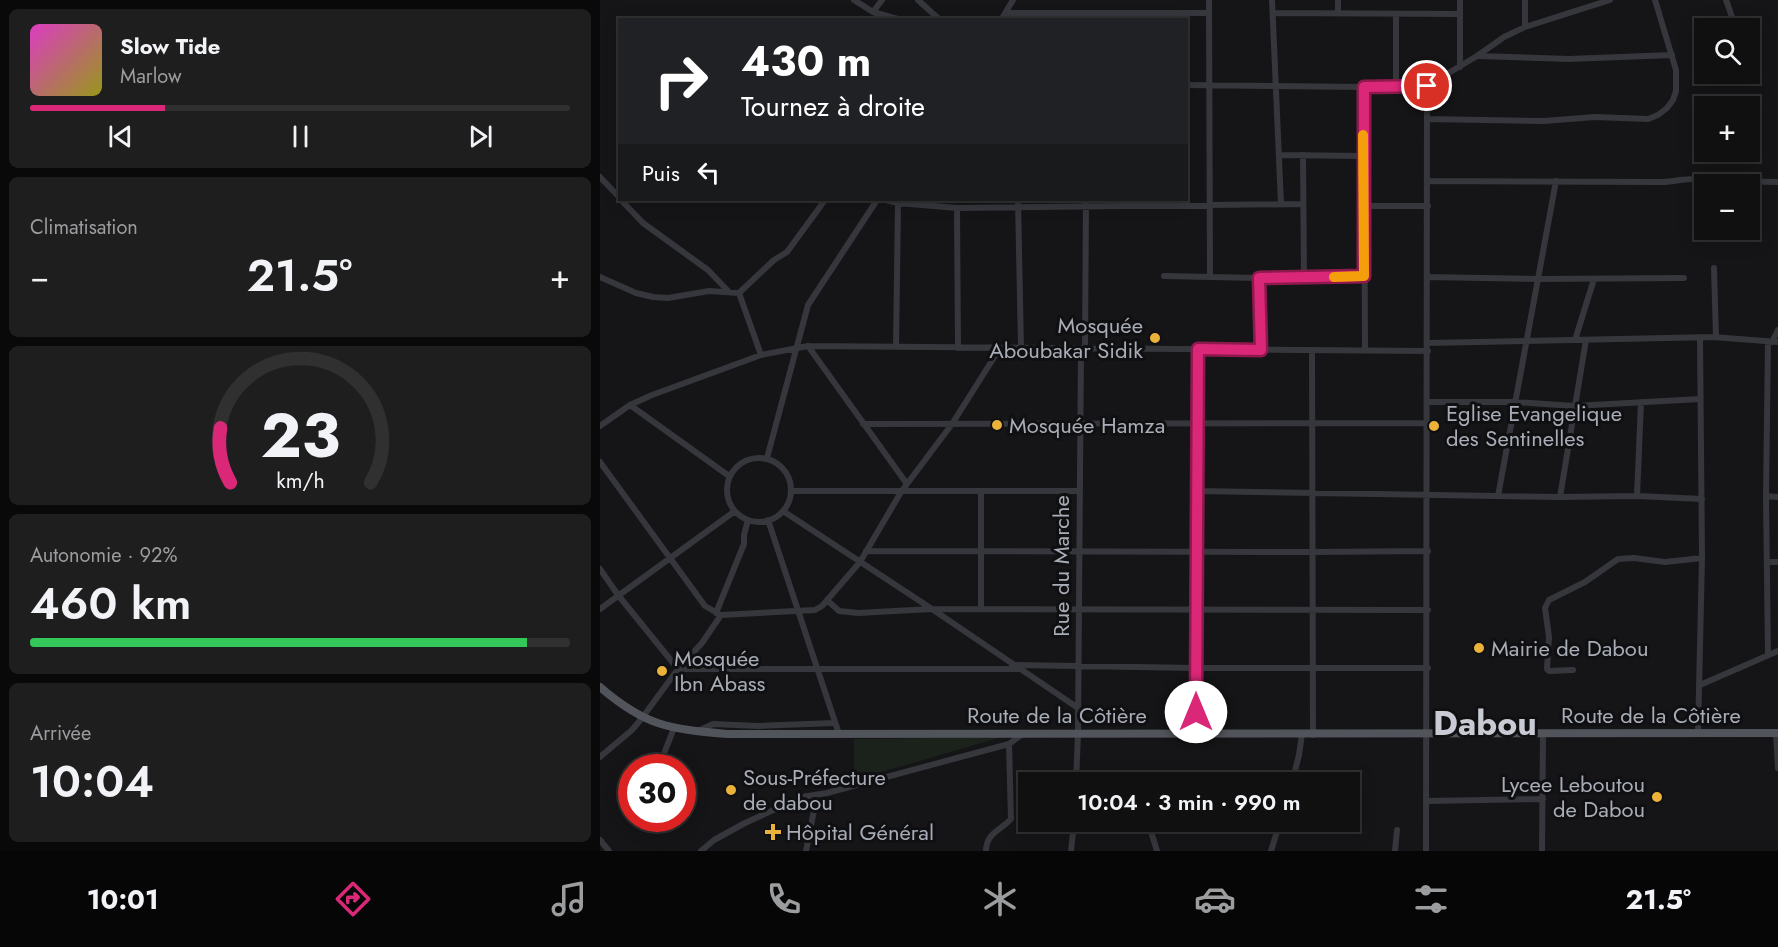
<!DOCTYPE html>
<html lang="fr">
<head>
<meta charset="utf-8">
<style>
  body { margin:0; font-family:Jost,sans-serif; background:#1e1e1f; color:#f1f3f6; height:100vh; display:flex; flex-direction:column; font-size:22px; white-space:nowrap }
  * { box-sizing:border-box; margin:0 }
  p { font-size:20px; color:#9c9d9f }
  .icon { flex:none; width:33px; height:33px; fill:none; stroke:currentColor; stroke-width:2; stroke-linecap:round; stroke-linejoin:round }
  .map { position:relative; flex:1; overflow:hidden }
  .side { display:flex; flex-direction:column; gap:9px; padding:9px; background:#090909; width:600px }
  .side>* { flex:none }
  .guide { position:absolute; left:18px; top:18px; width:570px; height:183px; border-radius:0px; box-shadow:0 3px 15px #0003,0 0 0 2px #303031; background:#202124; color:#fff; overflow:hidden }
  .controls { position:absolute; left:1094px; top:18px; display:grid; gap:12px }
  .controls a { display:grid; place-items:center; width:66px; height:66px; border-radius:0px; background:#101011; box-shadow:0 3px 15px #0003,0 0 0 2px #303031; font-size:30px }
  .speed { position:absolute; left:18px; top:754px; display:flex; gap:12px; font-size:30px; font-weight:700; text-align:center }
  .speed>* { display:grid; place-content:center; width:78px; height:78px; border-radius:50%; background:#101011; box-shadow:0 3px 15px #0003,0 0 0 2px #303031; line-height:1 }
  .speed .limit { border:9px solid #d22; background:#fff; color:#111 }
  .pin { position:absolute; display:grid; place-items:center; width:51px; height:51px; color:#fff; margin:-26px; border:3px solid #fff; border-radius:50%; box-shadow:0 2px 6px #0007 }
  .me { position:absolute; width:66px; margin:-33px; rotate:0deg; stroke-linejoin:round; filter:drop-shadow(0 0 4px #0008) }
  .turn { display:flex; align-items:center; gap:21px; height:126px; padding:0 24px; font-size:27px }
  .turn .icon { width:78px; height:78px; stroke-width:2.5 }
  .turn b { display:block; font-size:42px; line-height:51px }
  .then { display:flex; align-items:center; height:57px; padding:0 24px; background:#0003; gap:12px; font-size:22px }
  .big { font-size:45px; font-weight:600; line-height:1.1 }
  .side .tile { flex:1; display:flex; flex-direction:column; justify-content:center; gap:9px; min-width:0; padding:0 21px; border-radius:9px; background:#1e1e1f }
  .side .dial { align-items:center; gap:0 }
  .dial svg { height:156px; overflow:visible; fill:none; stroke:#303031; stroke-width:7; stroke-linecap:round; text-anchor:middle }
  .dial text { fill:#f1f3f6; stroke:none }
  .song { display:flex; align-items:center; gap:18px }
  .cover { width:72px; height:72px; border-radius:9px; background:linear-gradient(135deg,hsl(310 70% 55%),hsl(60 70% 35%)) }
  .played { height:6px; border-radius:3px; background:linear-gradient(90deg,#db2777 25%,#303031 25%) }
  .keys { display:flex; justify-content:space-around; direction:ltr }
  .heat { display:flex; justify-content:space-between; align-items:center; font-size:33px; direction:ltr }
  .charge { height:9px; border-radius:4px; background:linear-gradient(90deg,#34c759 92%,#303031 0) }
  .trip { position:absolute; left:418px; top:772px; width:342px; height:60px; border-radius:0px; background:#101011; box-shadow:0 3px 15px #0003,0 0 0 2px #303031; font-weight:600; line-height:60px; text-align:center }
  .tab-bar { display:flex; height:96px; justify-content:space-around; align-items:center; background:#060607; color:#9c9d9f }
  .tab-bar .icon { width:42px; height:42px }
  .tab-bar .on { color:#db2777 }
  .tab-bar b { font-size:27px; color:#f1f3f6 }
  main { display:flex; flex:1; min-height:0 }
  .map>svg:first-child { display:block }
</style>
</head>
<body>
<main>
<section class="side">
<div class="tile">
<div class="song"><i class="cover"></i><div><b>Slow Tide</b><p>Marlow</p></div></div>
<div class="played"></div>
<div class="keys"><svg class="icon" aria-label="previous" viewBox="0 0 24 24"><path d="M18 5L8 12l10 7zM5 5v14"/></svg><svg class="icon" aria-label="pause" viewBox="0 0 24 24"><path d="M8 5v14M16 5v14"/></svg><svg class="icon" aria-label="next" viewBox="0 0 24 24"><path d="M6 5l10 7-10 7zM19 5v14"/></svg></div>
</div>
<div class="tile"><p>Climatisation</p>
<div class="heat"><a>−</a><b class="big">21.5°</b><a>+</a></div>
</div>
<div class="tile dial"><svg viewBox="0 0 100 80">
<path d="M14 69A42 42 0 1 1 86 69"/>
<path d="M14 69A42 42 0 0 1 9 41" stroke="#db2777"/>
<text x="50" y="56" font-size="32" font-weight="700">23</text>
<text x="50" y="72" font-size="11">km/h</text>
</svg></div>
<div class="tile"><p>Autonomie · 92%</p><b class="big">460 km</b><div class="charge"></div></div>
<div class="tile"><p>Arrivée</p><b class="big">10:04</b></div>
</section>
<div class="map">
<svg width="1178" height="851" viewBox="0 0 1178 851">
  <rect width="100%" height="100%" fill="#151517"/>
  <path fill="#1b221c" d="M402,737L254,780V739Z"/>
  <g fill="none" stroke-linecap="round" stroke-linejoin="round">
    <path stroke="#36373c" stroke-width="6" d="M254,0L273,12
      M282,0L273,12L301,20
      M318,0L340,20
      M609,0L610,276
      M672,0L681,204
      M738,0V14
      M860,0V67
      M925,0V27
      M1126,0L1136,28
      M406,13H609
      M673,13L860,14
      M796,14V87
      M401,20L413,0
      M878,56L969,59L1072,55
      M1149,65L1150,68
      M586,85L764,87L827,86L877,56L904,37L925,27L1010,0
      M764,87L765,350
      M827,119L944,121L995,117L1048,119L1058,115L1067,108L1073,100L1076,91V70L1055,0
      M679,155L763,156
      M703,155L704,277
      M0,177L20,198
      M827,181L1061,182C1078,182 1097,174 1112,184
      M1130,184V181L1178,182
      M21,200L43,223L108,270L129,292
      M286,200L298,203L357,208L703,204
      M418,200L421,348
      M764,206H828
      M357,208L358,348
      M1114,268L1116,337
      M564,276L659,278L764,276
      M0,277L36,293L53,297L68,298L109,291L139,293
      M828,277L937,279L1084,278
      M659,278L661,350
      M975,340L994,279
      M1172,342L1178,330
      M828,343L1113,337L1178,342
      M208,346L307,484
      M296,347L298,203
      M485,348L486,200
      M712,350L713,735
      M161,355L139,293L174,260L187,252L225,200
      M828,402H915L974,406L1100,399
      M30,405L129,476
      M263,424L828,423
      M0,426L30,405L52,395L161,355L208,346L828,351
      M127 490a32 32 0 1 1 64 0a32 32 0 1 1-64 0Z
      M167,458L208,305L277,200
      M0,462L105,606L121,615L215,610L222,606L260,562L301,492L352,424L400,348
      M191,491H480
      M381,491V608
      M597,491L960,497L1037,496L1102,499
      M898,496L956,181
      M1037,496L1041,402
      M1166,496L1178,497
      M960,497L986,340
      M183,511L332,609L478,708
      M168,520L239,734
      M266,551L713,552L828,551
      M1167,562H1178
      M0,569L18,595L78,669
      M227,600L239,611L258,613L332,609L828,610
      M0,609L135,511
      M116,613L144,544V535L148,520
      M1168,655L1166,496L1168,341
      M412,665L596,668H828
      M78,669H419
      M973,670L949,671L947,669L949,637L945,608L949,600L985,582L1018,559L1034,558L1065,562L1102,558
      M1100,685L1178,651
      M98,731L113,724L158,726L235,723
      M1098,733L1102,558L1100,338
      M1176,733L1178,768
      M596,734L598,349
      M65,751L74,728
      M0,757L32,730L42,718L78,669L102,643L121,615
      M476,778L579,779H584L588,783
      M476,783L478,733L481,348
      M692,783L699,755L702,734
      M827,801L943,799
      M474,824L549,825L586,822
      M549,825L557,851
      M0,840L9,851
      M101,851L114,840L145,823L202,797L227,793L409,744L424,733
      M206,851L217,795
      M386,851C386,833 401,830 411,819L409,744
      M471,851L474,823
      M671,851L680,822
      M795,851L797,830
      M826,851L827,86
      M942,851L943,733"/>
    <path stroke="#52545b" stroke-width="8" d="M0,687C45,726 69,729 127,734L1178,733"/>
  </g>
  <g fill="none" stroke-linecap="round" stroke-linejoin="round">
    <defs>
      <path id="route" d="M596,712L598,349L661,350L659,278L764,276V87L827,86"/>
    </defs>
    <use href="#route" stroke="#8e194d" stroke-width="15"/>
    <use href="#route" stroke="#db2777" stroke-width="10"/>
    <path stroke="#f59e0b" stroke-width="10" d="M734,277L764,276L763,135"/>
  </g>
  <g fill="#eab23a" stroke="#101012" stroke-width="2">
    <circle cx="555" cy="338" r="6"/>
    <circle cx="397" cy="425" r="6"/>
    <circle cx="834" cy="426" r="6"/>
    <circle cx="879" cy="648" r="6"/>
    <circle cx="62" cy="671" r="6"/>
    <circle cx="131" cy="790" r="6"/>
    <circle cx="1057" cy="797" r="6"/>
    <path d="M170 823h6v6h6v6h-6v6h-6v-6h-6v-6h6z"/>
  </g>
  <g text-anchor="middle" stroke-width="6" stroke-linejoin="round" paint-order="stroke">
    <g font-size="22" fill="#a7acb6" stroke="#101012" text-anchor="start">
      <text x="543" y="333" text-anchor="end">Mosquée<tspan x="543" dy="25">Aboubakar Sidik</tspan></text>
      <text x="846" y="421">Eglise Evangelique<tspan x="846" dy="25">des Sentinelles</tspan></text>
      <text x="409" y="433">Mosquée Hamza</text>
      <text x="891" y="656">Mairie de Dabou</text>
      <text x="74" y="666">Mosquée<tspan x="74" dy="25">Ibn Abass</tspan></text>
      <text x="143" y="785">Sous-Préfecture<tspan x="143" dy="25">de dabou</tspan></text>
      <text x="1045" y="792" text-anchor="end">Lycee Leboutou<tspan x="1045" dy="25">de Dabou</tspan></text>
      <text x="186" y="840">Hôpital Général</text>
    </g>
    <g font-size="22" fill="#a7acb6" stroke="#101012">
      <text transform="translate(461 566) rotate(-90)" y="8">Rue du Marche</text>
      <text x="457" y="723">Route de la Côtière</text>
      <text x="1051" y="723">Route de la Côtière</text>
    </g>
    <g font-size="34" font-weight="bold" fill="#c8cbd3" stroke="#101012">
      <text x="885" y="735">Dabou</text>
    </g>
  </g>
</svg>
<div class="controls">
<a><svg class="icon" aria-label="search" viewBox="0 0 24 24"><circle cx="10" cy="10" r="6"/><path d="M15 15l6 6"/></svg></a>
<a>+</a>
<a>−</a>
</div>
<div class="speed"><div class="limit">30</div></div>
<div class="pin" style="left:827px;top:86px;background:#d93025"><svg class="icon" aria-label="arrive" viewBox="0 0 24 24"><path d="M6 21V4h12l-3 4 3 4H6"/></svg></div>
<svg class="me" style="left:596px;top:712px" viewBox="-20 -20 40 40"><circle r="19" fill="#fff"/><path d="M0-13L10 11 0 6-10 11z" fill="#db2777"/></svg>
<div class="trip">10:04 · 3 min · 990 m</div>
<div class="guide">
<div class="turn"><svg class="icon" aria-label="right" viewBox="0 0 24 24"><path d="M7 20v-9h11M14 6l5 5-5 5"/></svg><div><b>430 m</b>Tournez à droite</div></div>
<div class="then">Puis<svg class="icon" aria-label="left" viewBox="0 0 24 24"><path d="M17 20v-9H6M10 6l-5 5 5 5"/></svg></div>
</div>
</div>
</main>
<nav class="tab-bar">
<b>10:01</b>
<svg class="icon on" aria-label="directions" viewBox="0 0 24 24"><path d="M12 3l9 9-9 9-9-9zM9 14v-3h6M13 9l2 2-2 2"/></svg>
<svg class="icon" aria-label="music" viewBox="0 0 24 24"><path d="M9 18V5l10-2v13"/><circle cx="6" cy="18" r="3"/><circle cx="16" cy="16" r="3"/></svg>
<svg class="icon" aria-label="phone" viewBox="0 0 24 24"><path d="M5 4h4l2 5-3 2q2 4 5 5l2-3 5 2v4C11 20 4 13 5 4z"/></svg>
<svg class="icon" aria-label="climate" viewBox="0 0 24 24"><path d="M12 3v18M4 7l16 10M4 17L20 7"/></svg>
<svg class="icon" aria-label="car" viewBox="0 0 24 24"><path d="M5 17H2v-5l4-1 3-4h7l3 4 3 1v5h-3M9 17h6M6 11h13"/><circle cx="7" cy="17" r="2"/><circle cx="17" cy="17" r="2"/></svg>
<svg class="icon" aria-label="filters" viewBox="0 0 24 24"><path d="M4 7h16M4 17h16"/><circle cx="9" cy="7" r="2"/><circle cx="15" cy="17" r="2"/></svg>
<b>21.5°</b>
</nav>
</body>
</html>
